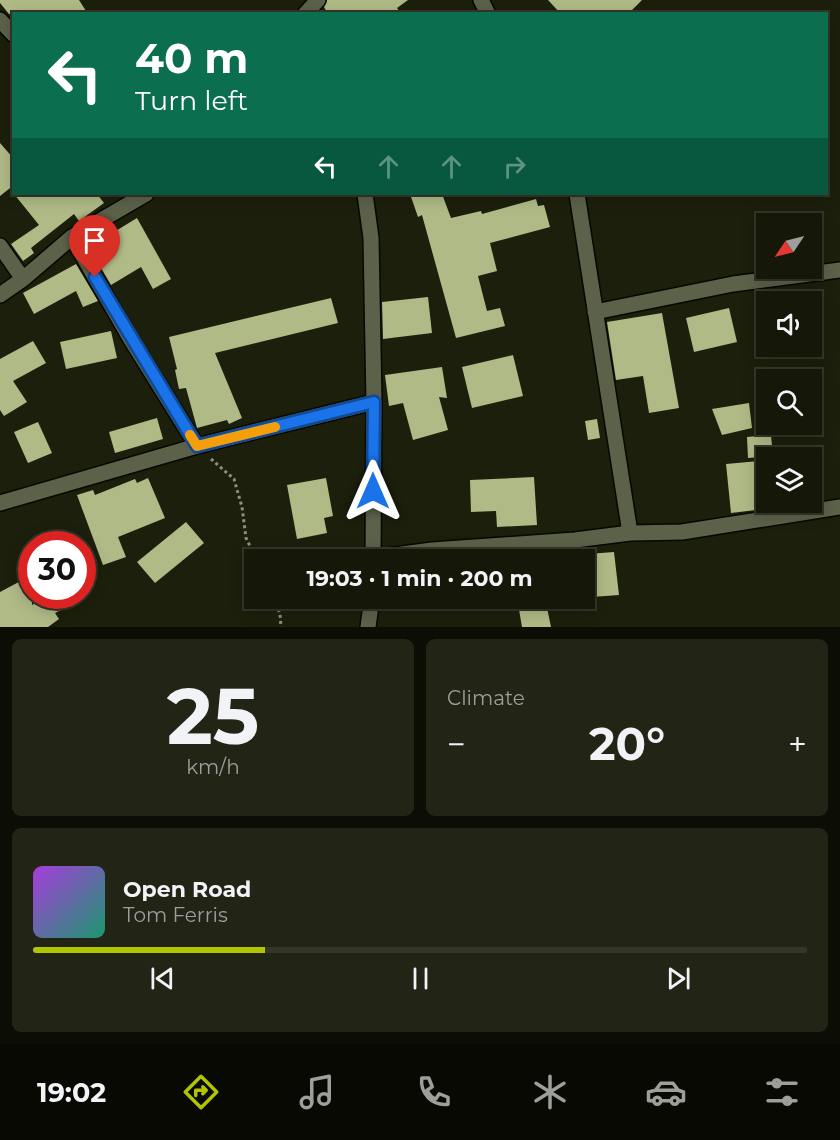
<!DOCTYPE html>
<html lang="en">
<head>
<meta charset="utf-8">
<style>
  body { margin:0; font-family:Montserrat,sans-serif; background:#222416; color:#f1f3f6; height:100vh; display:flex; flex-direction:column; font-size:22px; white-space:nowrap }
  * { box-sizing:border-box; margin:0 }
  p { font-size:20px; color:#9d9f9c }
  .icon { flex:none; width:33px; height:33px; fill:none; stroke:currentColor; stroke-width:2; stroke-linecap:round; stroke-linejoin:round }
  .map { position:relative; height:627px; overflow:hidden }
  .side { display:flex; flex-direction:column; gap:12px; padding:12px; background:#0c0d04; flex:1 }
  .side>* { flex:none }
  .banner { position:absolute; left:12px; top:12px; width:816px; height:183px; border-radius:0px; box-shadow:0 3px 15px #0003,0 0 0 2px #343629; background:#0b6e4f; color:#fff; overflow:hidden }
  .needle { width:39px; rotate:235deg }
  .buttons { position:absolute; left:756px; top:213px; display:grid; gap:12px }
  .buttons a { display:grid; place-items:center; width:66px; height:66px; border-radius:0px; background:#151708; box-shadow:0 3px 15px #0003,0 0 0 2px #343629; font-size:30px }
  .speed { position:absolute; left:18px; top:531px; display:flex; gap:12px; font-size:30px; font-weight:700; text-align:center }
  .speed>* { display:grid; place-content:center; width:78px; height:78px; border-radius:50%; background:#151708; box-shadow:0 3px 15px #0003,0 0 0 2px #343629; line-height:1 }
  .speed .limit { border:9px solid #d22; background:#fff; color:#111 }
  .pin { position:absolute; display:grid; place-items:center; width:51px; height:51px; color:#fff; margin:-62px -26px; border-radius:50% 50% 50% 0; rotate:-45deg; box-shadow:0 0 6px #0007 }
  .pin .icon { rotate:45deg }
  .me { position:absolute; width:66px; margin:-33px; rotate:0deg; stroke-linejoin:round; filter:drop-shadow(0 0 4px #0008) }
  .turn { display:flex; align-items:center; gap:21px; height:126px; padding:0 24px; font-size:27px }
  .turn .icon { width:78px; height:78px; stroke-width:2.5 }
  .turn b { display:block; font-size:42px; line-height:51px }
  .lanes { display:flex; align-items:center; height:57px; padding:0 24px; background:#0003; justify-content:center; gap:30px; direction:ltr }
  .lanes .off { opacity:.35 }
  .big { font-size:45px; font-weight:700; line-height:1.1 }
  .side .tile { flex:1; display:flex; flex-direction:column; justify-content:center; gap:9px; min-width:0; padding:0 21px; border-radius:9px; background:#222416 }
  .side .dial { align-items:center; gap:0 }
  .dial b { font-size:78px; line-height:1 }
  .song { display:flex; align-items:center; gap:18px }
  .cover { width:72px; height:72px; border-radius:9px; background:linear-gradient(135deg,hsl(280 70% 55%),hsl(160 70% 35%)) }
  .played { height:6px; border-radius:3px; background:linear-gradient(90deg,#b1c500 30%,#343629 30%) }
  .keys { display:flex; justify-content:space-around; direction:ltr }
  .heat { display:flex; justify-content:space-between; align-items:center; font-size:33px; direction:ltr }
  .side .tiles { flex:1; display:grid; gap:12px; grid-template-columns:1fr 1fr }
  .tile:last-child { grid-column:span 2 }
  .trip { position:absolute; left:244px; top:549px; width:351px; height:60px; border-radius:0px; background:#151708; box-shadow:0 3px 15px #0003,0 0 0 2px #343629; font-weight:700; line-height:60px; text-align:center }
  .tab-bar { display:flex; height:96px; justify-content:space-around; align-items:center; background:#080903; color:#9d9f9c }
  .tab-bar .icon { width:42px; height:42px }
  .tab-bar .active { color:#b1c500 }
  .tab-bar b { font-size:27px; color:#f1f3f6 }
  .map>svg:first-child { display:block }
</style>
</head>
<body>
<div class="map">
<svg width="840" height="627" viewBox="0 0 840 627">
  <rect width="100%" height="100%" fill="#1c1f0b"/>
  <path fill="#b0ba86" d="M0,0H79L88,14H9L0,3Z
    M327,0H408L397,8L401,14H328L324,7Z
    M548,0H642L628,14H561Z
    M0,143L14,159V185L0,196Z
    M14,194H97L104,203L79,221L74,214L31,248L34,253L23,261L11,244L39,225Z
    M410,194H442L451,218L481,211L482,214L536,199L538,206L544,205L550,227L490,243L497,271L478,276L487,311L500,308L505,326L456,338L422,215L418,217Z
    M137,218L171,279L153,289L141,267L111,285L87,244L107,233L109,235Z
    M76,264L98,301L83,307L76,291L34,314L23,293Z
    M428,297L432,333L383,339L382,302Z
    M331,298L338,323L215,353L242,418L229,424L227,420L197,428L186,388L179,389L175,370L177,369L169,337Z
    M729,308L737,342L694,352L686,318Z
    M662,313L679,408L649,413L643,376L616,380L607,322Z
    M111,331L117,358L66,369L60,342Z
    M33,341L46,363L13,381L27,402L4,416L0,410V359Z
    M513,355L523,396L472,408L462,367Z
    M442,367L447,398L439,397L448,430L413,440L403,403L389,406L385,375Z
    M749,403L752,428L722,435L712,409Z
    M157,418L163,439L115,453L109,432Z
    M597,419L600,438L588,440L585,421Z
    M38,422L52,453L28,463L14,432Z
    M771,435L773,456L748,458L747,437Z
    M759,461L764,509L731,513L726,464Z
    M534,477L537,525L497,527L496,511L471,512L470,480Z
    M148,478L165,518L118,537L126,557L103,565L77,495L93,490L95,495L135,479L137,483Z
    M326,478L333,516L324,518L327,533L297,539L287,485Z
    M186,522L204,543L155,583L137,562Z
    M614,552L619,595L592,597L588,554Z
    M32,575V605L45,596H88L55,613L59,619L48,627H0V592Z
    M517,598H545L551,627H522Z"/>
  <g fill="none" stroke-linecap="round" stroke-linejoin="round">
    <defs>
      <path id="minor" d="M481,0L488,14
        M305,14L318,0
        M0,20L14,35
        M365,194L371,238L374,402L373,560
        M577,194L630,533
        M72,237L130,338L197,446
        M0,246L23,279
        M0,295L23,279L72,237L146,194
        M595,312L733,284L840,270
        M0,503L197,446L374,402
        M373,558L432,550L575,540L630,533L682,532L840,507
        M368,627L372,598"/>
    </defs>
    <use href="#minor" stroke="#070800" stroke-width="18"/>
    <path stroke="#8d907f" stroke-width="3" stroke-dasharray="3 3" stroke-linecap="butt" d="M211,459L234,479L242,507L246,538L257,560
      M274,598L280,614L281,627"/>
    <use href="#minor" stroke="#5c614a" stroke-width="15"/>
  </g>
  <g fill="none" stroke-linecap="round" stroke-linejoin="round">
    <defs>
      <path id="route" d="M95,277L197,446L374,402L373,491"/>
    </defs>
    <use href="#route" stroke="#114b97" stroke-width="15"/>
    <use href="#route" stroke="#1a73e8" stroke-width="10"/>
    <path stroke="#f59e0b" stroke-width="10" d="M190,435L197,446L275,427"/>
  </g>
</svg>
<div class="buttons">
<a><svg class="needle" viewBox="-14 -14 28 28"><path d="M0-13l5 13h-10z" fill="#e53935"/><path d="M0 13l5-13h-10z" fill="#9d9f9c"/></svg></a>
<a><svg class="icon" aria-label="sound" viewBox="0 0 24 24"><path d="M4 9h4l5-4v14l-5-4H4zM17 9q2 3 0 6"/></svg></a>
<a><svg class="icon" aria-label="search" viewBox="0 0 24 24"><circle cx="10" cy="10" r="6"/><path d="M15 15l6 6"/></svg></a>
<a><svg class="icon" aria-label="layers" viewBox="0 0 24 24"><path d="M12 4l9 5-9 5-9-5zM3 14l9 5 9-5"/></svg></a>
</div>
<div class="speed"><div class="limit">30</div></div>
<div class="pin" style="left:95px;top:277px;background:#d93025"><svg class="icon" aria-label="arrive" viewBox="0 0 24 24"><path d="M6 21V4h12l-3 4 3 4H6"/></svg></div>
<svg class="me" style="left:373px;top:491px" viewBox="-20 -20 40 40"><path d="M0-17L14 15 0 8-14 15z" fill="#1a73e8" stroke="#fff" stroke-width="4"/></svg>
<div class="trip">19:03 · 1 min · 200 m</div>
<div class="banner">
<div class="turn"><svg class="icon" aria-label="left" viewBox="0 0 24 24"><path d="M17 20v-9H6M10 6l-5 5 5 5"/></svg><div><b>40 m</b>Turn left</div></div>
<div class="lanes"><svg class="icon" aria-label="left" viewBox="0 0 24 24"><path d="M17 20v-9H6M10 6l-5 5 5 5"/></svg><svg class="icon off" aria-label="ahead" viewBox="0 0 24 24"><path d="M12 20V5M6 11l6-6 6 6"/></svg><svg class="icon off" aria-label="ahead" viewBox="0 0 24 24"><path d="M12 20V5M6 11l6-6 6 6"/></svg><svg class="icon off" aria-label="right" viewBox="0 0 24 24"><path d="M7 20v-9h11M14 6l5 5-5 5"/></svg></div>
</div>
</div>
<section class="side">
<div class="tiles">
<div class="tile dial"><b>25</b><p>km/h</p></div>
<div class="tile"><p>Climate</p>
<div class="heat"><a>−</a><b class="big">20°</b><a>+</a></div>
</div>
<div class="tile">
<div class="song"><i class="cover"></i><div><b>Open Road</b><p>Tom Ferris</p></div></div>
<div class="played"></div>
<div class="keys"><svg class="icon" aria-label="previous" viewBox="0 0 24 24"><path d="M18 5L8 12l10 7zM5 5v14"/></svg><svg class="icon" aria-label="pause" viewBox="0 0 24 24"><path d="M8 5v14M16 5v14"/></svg><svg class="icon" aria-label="next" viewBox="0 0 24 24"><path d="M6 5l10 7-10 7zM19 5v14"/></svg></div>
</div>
</div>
</section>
<nav class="tab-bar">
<b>19:02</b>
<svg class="icon active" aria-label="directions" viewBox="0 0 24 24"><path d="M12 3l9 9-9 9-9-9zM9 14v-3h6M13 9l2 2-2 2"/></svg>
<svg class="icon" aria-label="music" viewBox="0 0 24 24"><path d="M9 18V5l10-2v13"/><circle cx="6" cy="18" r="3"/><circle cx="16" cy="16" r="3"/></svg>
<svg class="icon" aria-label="phone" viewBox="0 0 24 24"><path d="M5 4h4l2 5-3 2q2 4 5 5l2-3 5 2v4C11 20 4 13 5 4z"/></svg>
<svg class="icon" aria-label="climate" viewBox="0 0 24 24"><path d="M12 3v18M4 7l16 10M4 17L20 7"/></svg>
<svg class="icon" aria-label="car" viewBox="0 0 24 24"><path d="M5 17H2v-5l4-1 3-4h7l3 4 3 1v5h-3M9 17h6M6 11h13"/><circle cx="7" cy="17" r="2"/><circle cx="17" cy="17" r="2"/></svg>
<svg class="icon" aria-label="filters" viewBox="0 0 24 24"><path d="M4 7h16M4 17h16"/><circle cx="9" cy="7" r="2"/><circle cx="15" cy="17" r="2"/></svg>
</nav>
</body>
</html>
